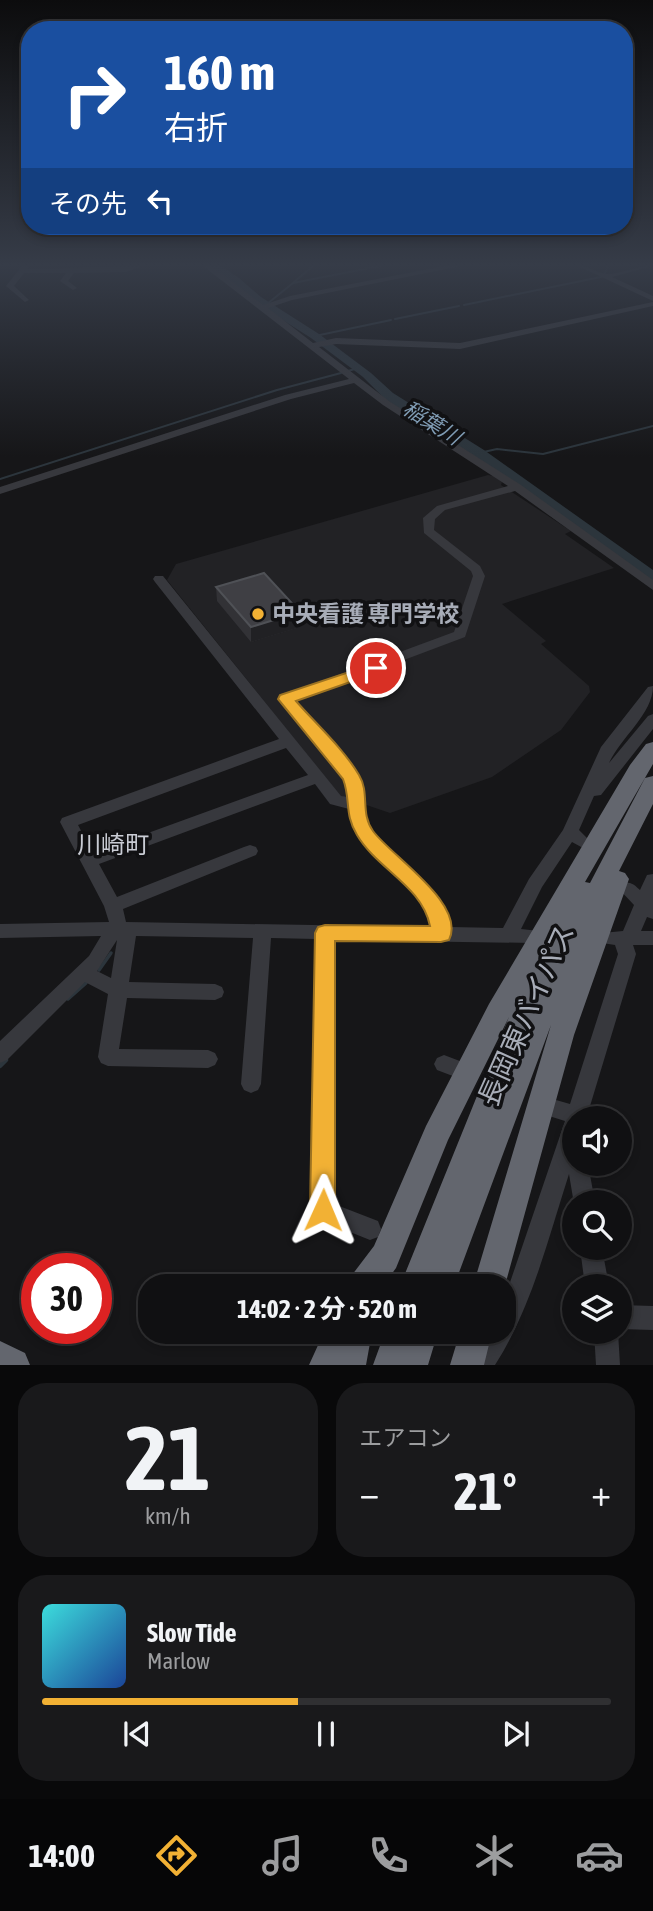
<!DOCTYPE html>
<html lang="ja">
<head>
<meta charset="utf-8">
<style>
  body { margin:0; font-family:"Asap Condensed","Noto Sans JP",sans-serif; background:#19191b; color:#f1f3f6; height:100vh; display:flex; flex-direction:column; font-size:26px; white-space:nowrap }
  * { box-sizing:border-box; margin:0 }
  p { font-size:23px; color:#9c9d9f }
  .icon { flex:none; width:38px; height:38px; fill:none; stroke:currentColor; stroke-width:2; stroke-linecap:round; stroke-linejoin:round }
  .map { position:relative; height:1365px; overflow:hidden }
  .side { display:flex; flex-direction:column; gap:18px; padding:18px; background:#09090a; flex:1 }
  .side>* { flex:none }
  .hud { position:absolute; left:21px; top:21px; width:612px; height:214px; border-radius:28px; box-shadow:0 4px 10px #0003,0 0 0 2px #303032; background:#1a4fa0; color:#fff; overflow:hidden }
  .controls { position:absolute; left:562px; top:1106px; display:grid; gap:14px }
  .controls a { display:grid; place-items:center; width:70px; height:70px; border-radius:50%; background:#101012; box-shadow:0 4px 10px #0003,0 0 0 2px #303032; font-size:35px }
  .speed { position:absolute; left:21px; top:1253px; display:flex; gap:14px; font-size:35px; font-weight:700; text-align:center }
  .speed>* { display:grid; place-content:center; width:91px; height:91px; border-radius:50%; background:#101012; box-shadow:0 4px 10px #0003,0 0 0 2px #303032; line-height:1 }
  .speed .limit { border:10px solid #d22; background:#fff; color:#111 }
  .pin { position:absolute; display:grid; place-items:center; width:60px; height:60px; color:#fff; margin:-30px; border:4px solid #fff; border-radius:50%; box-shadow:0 2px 7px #0007 }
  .me { position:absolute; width:77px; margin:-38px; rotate:1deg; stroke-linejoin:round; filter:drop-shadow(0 0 5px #0008) }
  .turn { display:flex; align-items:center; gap:24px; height:147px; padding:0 28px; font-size:32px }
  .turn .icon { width:91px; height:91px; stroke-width:2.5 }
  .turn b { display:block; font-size:49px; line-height:60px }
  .then { display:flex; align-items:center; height:66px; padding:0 28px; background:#0003; gap:14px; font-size:26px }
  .big { font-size:52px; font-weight:700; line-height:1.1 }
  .side .tile { flex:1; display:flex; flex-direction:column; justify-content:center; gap:10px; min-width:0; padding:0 24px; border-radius:28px; background:#19191b }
  .side .dial { align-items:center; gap:0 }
  .dial b { font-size:91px; line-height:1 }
  .song { display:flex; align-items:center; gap:21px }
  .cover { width:84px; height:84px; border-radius:10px; background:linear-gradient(135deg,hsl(180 70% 55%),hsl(220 70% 35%)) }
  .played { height:7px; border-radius:4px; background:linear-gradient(90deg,#f2b134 45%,#303032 45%) }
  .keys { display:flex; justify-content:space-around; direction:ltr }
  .heat { display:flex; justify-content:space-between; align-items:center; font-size:38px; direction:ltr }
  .side .tiles { flex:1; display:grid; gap:18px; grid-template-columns:1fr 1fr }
  .tile:last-child { grid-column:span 2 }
  .trip { position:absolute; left:138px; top:1274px; width:378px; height:70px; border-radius:28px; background:#101012; box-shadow:0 4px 10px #0003,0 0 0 2px #303032; font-weight:700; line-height:70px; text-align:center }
  .dock { display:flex; height:112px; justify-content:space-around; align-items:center; background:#060607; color:#9c9d9f }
  .dock .icon { width:49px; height:49px }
  .dock .on { color:#f2b134 }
  .dock b { font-size:32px; color:#f1f3f6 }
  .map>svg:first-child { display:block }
</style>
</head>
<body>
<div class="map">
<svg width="653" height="1365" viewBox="0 0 653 1365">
  <rect width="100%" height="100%" fill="#161618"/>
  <path fill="#222225" d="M488,475L494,476L502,482L501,485L571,531L565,534L614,568L502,604L546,641L541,644L589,686L590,692L561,730L492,777L390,813L340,796L167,580L176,564Z"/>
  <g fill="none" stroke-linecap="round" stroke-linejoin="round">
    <path stroke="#2c353c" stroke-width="2" d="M604,275L608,266
      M294,282L313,266
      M267,304L293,283L380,266
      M464,305L601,277
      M395,319L459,306
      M315,336L391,320
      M348,371L358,368
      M479,453L497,449L543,454L653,426
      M0,479L277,390L341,373"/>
    <path stroke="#2c353c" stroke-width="3.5" d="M99,970L111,953
      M68,999L86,983"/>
    <path stroke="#2c353c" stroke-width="4.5" d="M0,1066L6,1060"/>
    <path fill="#2c353c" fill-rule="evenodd" d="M209,266H221L239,278L261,297L319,334L371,373L393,393L484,450L653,570V582L474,456L385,399L363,377L311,338L253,301Z"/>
    <path fill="#37383d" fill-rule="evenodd" d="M22,266H30L28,269L143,266L126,272L74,273L68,281L77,288L73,290L60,281L66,273H24L14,286L29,300L25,302L6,286Z
      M203,266H212L263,305L290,296L444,266H461L292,300L268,308L313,343L336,338L460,343L653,302V306L460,349L336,344L319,347L389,401L521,485L653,580V590L515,491L445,510L435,519L434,530L480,566L485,576L465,637L295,701L356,773C366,791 360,814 372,831C397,866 441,881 449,927L503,928L529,879L563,830L601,747L648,687L653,686C653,714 621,737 609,763L648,716L653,714V729L601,795L594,796L579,830L591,842L589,846L583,848L572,842L542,887L521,929L539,931L542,936L539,941L533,943L334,940V1204L378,1221L381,1229L378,1237L370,1240L315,1218L312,1210L316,939L271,938L261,1084L258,1090L251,1093L244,1090L241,1084L253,938L136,936L129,982L215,984L222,987L224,992L222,997L215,1000L127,998L119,1049L208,1050L215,1053L218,1059L215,1065L208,1068L108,1066L101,1063L98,1057L108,994L85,982L7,1060L0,1063V1041L89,956L101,936L0,938V924L109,922L104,906L60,822L62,818L279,739L155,582L153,579L155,576H163L341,796L348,797L344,779L279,699L281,696L454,632L473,576L471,571L424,533L423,518L437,506L508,486L383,405L354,383L291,399L0,494V487L285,395L349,379ZM286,748L308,775L93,853L78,825ZM315,784L330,804L349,809C355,851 398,871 423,902L428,911L431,927L126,922L123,909L256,855L258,851L256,847L250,845L244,847L117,897L99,864ZM117,940L111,978L97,971Z
      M578,266C590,266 596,273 606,274C617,275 637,266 652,266L612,277L653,296V301Z
      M653,874V919L647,917L641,931H653V945H633L636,954L587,1116L586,1118H574V1164H588L595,1202H574V1204L569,1174C548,1239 532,1307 495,1365H469L488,1332H504V1300L565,1121L549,1116L546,1109L549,1102L556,1100L570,1104L618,954L615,945L602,943L599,938L602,933L623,931L634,905L618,888L621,883C630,881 634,884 640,890L647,875Z
      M444,1055L465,1063L468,1069L465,1075L458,1078L437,1070L434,1064L437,1058Z
      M580,1248H602L609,1286H585Z
      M620,1305L653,1306V1330L620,1329Z
      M594,1332H618L620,1365H596Z"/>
    <path fill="#63666e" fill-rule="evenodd" d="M653,742V764L585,882L590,883L645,778L653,776V804L619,871L625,873L629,879L574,1035L504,1289L473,1286L551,1025L454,1286H400L509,1017L448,1140L396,1268L383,1286H347L352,1275L374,1246L426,1126L489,1004L630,765L646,744Z
      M324,1332H372L366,1365H309Z
      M385,1332H438L428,1365H373Z
      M460,1332H492L484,1365H450Z
      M0,1341L25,1353L30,1365H0Z"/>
  </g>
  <path fill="#323236" d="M216,587L300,627L251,642L217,601Z"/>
  <path fill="#212124" d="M300,612V627L251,642V627Z"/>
  <path fill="#3f3f44" stroke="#4f5156" stroke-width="2" d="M264,573L300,612L251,627L216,587Z"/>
  <linearGradient id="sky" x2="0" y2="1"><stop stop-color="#0c0c0d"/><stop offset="0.58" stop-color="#363c48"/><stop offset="1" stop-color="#363c48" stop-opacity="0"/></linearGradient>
  <rect width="653" height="457" fill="url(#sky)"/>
  <path fill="#f2b134" stroke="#9d7322" stroke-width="2" d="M376,663L384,668L382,671L296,701C316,724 343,748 359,775C370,793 360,813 373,831C391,856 467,904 449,940L441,942L335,941V1210L332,1219L323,1223L314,1219L310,1210L315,933L318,927L325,925L430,926C422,886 377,869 357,835C344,814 351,800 343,779L278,699L280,695Z"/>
  <circle fill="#f2b134" stroke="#111113" stroke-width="2.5" cx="258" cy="614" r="7"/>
  <g text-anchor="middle" stroke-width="7" stroke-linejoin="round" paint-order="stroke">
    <g font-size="21" font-style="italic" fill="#7f9bb3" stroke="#111113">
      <text transform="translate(432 423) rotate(32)" y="7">稲葉川</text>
    </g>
    <g font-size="23" font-weight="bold" fill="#a8adb8" stroke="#111113" text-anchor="start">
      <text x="272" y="622">中央看護 専門学校</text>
    </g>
    <g font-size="24" fill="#c9ccd4" stroke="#111113">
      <text x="113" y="853">川崎町</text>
    </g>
    <g font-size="28" fill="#a8adb8" stroke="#111113">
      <text transform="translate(526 1015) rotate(-66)" y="10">長岡東バイパス</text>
    </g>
  </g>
</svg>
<div class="controls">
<a><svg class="icon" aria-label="sound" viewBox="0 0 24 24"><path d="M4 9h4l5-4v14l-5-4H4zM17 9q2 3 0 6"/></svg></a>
<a><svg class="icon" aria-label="search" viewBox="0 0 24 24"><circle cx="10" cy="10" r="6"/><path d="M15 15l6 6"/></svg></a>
<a><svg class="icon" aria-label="layers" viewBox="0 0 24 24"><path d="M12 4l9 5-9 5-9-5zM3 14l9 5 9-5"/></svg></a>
</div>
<div class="speed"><div class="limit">30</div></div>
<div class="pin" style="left:376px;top:668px;background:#d93025"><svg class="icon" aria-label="arrive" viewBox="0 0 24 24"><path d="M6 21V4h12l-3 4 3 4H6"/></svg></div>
<svg class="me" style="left:323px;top:1210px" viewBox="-20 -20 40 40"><path d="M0-17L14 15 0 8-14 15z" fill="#f2b134" stroke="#fff" stroke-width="4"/></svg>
<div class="trip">14:02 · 2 分 · 520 m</div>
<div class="hud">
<div class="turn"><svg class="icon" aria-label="right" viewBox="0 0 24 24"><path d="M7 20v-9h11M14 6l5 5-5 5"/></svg><div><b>160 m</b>右折</div></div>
<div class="then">その先<svg class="icon" aria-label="left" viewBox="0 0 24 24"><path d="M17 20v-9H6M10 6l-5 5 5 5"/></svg></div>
</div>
</div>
<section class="side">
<div class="tiles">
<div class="tile dial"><b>21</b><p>km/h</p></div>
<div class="tile"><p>エアコン</p>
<div class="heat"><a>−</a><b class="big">21°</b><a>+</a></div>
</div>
<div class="tile">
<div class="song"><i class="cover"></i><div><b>Slow Tide</b><p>Marlow</p></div></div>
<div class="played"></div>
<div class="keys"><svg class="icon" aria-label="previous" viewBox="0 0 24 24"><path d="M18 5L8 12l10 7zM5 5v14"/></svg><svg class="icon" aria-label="pause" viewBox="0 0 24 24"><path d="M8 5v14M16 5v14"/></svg><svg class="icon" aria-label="next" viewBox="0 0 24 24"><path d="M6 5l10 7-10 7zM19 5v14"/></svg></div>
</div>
</div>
</section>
<nav class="dock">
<b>14:00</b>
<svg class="icon on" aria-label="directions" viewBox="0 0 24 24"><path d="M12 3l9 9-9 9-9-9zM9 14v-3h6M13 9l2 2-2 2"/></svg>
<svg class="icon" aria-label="music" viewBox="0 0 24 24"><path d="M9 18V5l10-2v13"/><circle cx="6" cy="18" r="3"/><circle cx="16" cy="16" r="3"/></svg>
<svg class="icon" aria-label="phone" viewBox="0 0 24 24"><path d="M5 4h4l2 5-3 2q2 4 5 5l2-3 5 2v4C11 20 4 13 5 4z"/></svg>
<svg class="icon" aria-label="climate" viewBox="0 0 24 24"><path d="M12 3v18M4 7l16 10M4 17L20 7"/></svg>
<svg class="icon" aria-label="car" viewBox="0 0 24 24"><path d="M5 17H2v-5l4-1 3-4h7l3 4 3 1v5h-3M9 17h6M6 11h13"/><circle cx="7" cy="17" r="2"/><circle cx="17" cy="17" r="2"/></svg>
</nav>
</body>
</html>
